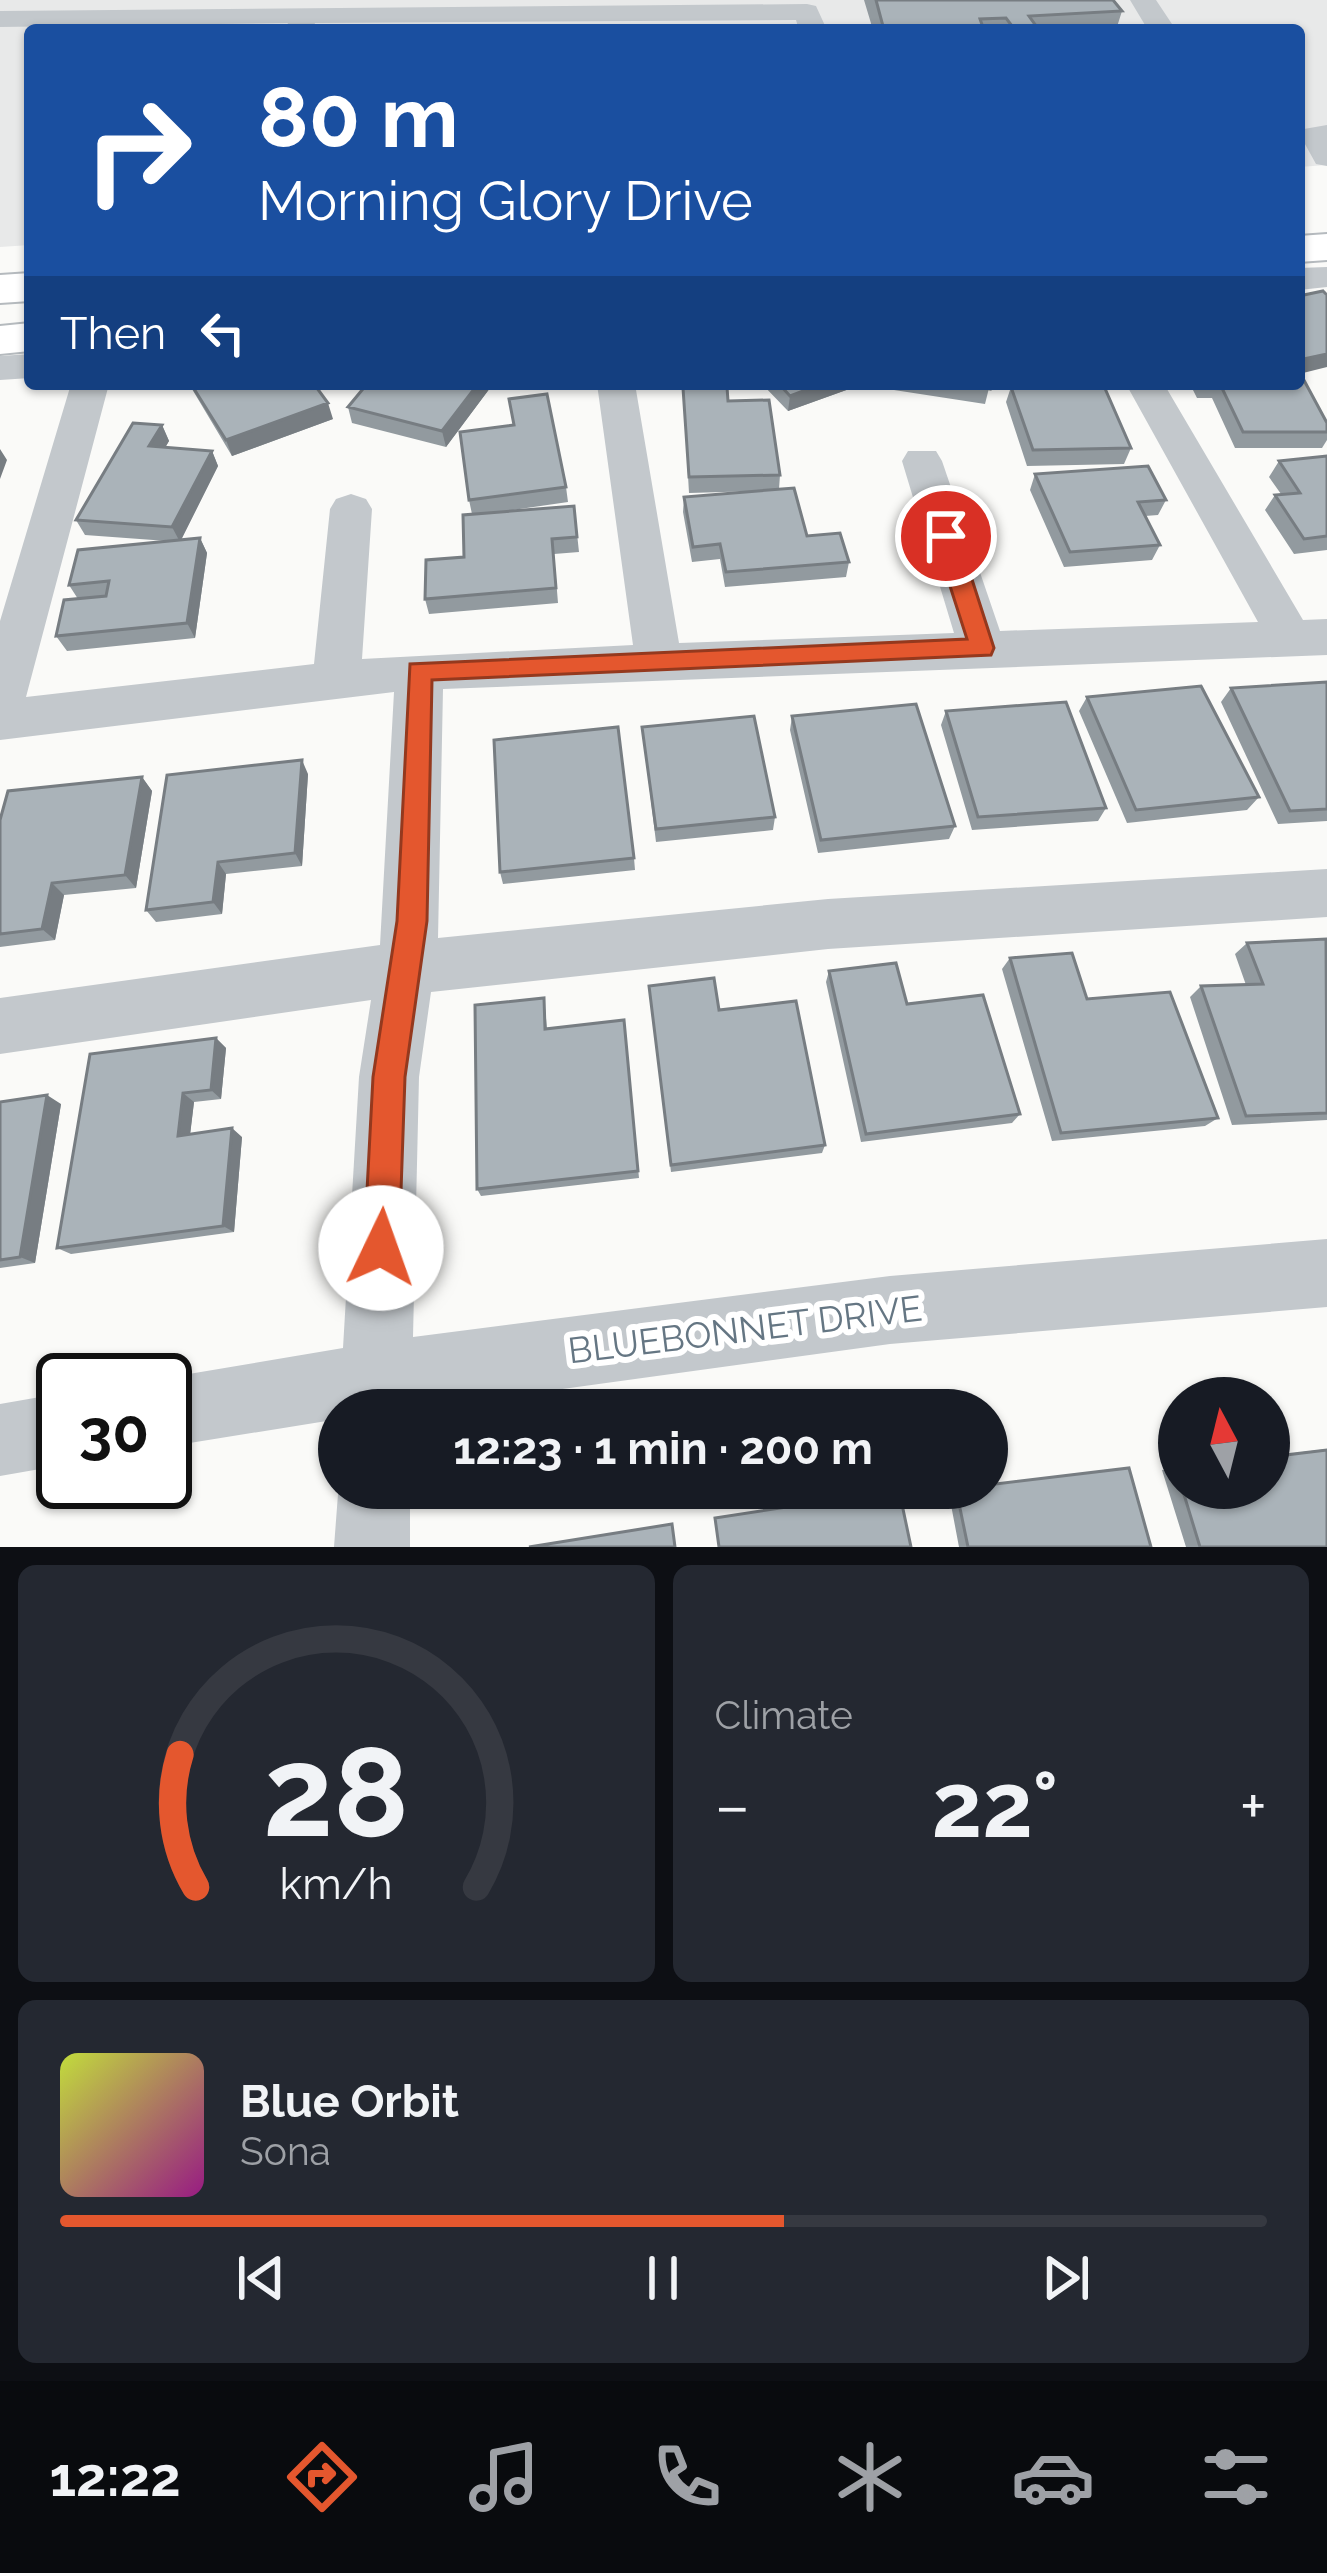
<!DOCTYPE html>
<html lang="en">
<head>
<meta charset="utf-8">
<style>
  body { margin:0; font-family:Raleway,sans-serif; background:#242831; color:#f1f3f6; height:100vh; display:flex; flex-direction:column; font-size:45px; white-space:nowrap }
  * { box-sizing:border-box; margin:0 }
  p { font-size:39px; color:#9ea1a6 }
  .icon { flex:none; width:66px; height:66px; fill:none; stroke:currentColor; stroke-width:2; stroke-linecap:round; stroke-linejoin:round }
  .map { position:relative; height:1547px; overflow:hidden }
  .drawer { display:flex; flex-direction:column; gap:18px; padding:18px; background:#0d0f14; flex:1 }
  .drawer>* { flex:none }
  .guide { position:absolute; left:24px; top:24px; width:1281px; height:366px; border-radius:12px; box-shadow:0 3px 9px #0004; background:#1a4fa0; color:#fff; overflow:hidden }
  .needle { width:78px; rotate:353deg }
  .buttons { position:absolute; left:1158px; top:1377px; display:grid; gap:24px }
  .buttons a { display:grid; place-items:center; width:132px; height:132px; border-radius:50%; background:#171b24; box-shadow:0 3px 9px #0004; font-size:60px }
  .speed { position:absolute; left:36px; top:1353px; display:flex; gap:24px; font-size:60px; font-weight:700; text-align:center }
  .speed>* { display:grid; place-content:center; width:156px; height:156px; border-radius:50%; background:#171b24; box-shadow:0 3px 9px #0004; line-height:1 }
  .speed .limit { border:6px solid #111; border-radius:18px; background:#fff; color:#111 }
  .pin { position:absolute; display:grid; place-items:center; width:102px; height:102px; color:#fff; margin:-51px; border:6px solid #fff; border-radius:50%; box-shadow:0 3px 12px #0007 }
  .me { position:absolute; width:132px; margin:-66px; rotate:3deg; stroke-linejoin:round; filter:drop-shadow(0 0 9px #0008) }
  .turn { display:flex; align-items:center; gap:42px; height:252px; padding:0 36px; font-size:54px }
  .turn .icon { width:156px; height:156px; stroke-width:2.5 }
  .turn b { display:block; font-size:84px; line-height:102px }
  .then { display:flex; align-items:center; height:114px; padding:0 36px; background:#0003; gap:24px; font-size:45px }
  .big { font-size:90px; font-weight:700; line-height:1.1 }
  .drawer .card { flex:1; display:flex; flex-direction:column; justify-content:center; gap:18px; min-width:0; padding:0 42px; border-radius:18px; background:#242831 }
  .drawer .dial { align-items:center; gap:0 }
  .dial svg { height:312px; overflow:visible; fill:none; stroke:#363941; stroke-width:7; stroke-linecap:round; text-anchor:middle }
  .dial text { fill:#f1f3f6; stroke:none }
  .song { display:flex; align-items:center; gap:36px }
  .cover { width:144px; height:144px; border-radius:18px; background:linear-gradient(135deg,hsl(70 70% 55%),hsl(310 70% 35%)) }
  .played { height:12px; border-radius:6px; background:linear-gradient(90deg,#e4572e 60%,#363941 60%) }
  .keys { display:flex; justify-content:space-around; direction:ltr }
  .heat { display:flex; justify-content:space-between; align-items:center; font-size:66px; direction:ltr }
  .drawer .tiles { flex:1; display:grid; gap:18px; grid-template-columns:1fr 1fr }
  .card:last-child { grid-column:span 2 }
  .trip { position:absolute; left:318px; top:1389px; width:690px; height:120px; border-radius:60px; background:#171b24; box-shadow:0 3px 9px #0004; font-weight:700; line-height:120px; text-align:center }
  .tabs { display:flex; height:192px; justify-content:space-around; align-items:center; background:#090b0e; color:#9ea1a6 }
  .tabs .icon { width:84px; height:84px }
  .tabs .on { color:#e4572e }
  .tabs b { font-size:54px; color:#f1f3f6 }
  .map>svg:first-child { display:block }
</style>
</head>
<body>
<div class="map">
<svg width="1327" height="1547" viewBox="0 0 1327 1547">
  <rect width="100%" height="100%" fill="#fafaf8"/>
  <path fill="#e8e9e9" d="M0,0H1327V165L1299,167V30H30V245L0,247Z"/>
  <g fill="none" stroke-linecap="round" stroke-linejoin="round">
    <defs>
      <path id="major" d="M1327,234V260L1299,262V236Z
        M30,273V301L0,303V275Z
        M30,323V351L0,354V326Z"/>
    </defs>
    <use href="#major" stroke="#b5babe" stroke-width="4"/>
    <path fill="#c3c8cc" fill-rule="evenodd" d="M1130,0H1156L1176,30H1148Z
      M807,4L816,6L827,30H799L796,20L315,23L313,30H285L288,23L0,27V11Z
      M1327,125V166L1316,164L1300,135L1304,129Z
      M1327,267V287L1299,290V268Z
      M30,354V378L0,380V356Z
      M71,384H109L26,697L314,664L330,509L336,499L351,494L366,499L372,509L362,659L633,645L597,384H635L679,643L954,633L902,461L908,451H936L942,461L1000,631L1258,622L1126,384H1164L1303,620L1327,619V655L443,689L438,938L828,899L1327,869V917L828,949L431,992L419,1077L413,1337L890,1276L1327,1239V1307L890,1344L409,1410H339V1419L165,1447V1380H153L343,1348L359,1077L371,1000L0,1054V998L380,945L394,692L0,740V621Z
      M63,1393V1465L0,1476V1404Z
      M339,1481V1488H410V1547H334Z"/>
    <use href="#major" fill="#fff" fill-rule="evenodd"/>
  </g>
  <path fill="#929a9f" d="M864,0H1113L1122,11L1116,30H873Z
    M1300,373L1327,423V440L1322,448H1235L1212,398H1197L1190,384H1299Z
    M189,384H244L333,419L232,456Z
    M367,384H493L446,447L352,423L348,407Z
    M718,384H735L726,387L728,401L780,475L779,489L807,536L849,562L846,577L725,587L720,559L692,562L683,512L684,497L758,491L689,493L683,388L721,387Z
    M762,384H863L788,411Z
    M895,384H990L985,404L894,390Z
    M1047,384H1103L1131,448L1124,464L1027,466L1006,402L1011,387L1047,386Z
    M162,425L169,441L165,447L212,451L218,466L181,540L200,538L207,553L195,638L67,651L56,636L78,599L69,585L167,541L85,535L76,520Z
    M513,425L566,487L568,502L492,513L574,506L579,552L554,554L558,603L429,614L425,599L464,557L472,514L469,500Z
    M1327,456V550L1294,554L1265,510L1275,495L1281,494L1269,477L1279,461Z
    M1035,474L1166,500L1158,515L1145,516L1160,545L1152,560L1064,567L1030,490Z
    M1327,682V821L1278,824L1221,702L1231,688Z
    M1087,697L1259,797L1247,810L1127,823L1079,711Z
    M946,711L1106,808L1098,821L972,830L941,725Z
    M792,716L955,826L949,839L818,853L790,730Z
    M642,727L775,817L773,830L656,842Z
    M308,774L302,866L226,874L222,914L156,922L146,910Z
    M142,777L152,791L136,888L64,895L55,940L0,947V820Z
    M634,858L635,870L503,884L500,872Z
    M1327,941V1120L1232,1125L1190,997L1201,986L1246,985L1235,954L1247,943Z
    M1010,958L1087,999L1218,1118L1205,1126L1052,1141L1002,969Z
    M829,971L1020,1114L1012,1123L861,1142L826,982Z
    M649,986L719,1010L825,1145L822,1153L671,1172Z
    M544,998L547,1028L624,1020L639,1178L481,1196L477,1189Z
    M216,1038L226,1048L221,1099L194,1102L190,1134L242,1137L234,1232L71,1254L57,1248Z
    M0,1102L61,1104L35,1263L0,1268Z
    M1327,1449V1547H1186L1162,1470L1179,1468V1488H1269V1456Z
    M955,1488L1151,1547H959L948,1489Z"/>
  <path fill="#777d82" d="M1327,354V367L1299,374V360Z
    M478,384H493L446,447L442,431Z
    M822,384H863L788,411L790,396Z
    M328,403L333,419L232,456L226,440Z
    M162,425L169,441L157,462L149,446Z
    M0,449L7,460L0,479Z
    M212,451L218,466L180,542L172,527Z
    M200,538L207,553L195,638L187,623Z
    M302,760L308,774L302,866L295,853Z
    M142,777L152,791L136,888L125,875Z
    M218,862L226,874L222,914L213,902Z
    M52,883L64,895L55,940L42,929Z
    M216,1038L226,1048L221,1099L211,1090Z
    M183,1093L194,1102L189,1144L178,1136Z
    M47,1095L61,1104L35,1263L20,1257Z
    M232,1128L242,1137L234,1232L223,1226Z"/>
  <path fill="#aab3b9" stroke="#777d82" stroke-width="3" d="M876,0H1113L1122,11L1029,16L1039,30H1015L1006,18L980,19L984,30H884Z
    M1323,291L1327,295V354L1299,360V296Z
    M1299,371L1327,423V432H1243L1220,384H1299Z
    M191,384H244L245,386L314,384L328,403L226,440Z
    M367,384H478L442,431L348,407Z
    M779,384H822L790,396Z
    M960,384H990V389Z
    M1058,384H1103L1131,448L1033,450L1011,387L1059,385Z
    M727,387L728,401L769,400L780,475L689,477L683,388Z
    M547,394L566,487L469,500L460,432L514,425L509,399Z
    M133,423L162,425L149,446L212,451L172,527L76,520Z
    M1327,456V536L1304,539L1275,495L1300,493L1279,461Z
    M1148,466L1166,500L1138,502L1160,545L1070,552L1035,474Z
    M794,488L807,536L840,533L849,562L726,572L720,544L693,547L684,497Z
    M574,506L577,537L552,539L556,588L425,599L426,560L464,557L463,515Z
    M200,538L187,623L56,636L64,600L106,596L109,581L69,585L78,550Z
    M1327,682V809L1290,811L1231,688Z
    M1201,686L1259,797L1136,810L1087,697Z
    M1066,702L1106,808L978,817L946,711Z
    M916,704L955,826L821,840L792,716Z
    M754,716L775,817L656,829L642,727Z
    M618,727L634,858L500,872L494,740Z
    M302,760L295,853L218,862L213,902L146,910L167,775Z
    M142,777L125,875L52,883L42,929L0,934V820L8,791Z
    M1326,939L1327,1113L1246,1116L1201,986L1263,984L1247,943Z
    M1072,953L1087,999L1170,992L1218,1118L1061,1133L1010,958Z
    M896,963L907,1004L983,995L1020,1114L866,1134L829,971Z
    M714,978L719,1010L796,1001L825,1145L671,1165L649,986Z
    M544,998L545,1029L624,1020L638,1171L477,1189L475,1005Z
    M216,1038L211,1090L183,1093L178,1136L232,1128L223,1226L57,1248L90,1054Z
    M47,1095L20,1257L0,1260V1102Z
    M1327,1450V1547H1200L1182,1488H1269V1457Z
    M1129,1468L1151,1547H968L956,1489L987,1488V1485Z
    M899,1490L911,1547H719L715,1518Z
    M672,1524L675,1547H529Z"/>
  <path fill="#e4572e" stroke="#94391e" stroke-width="3" d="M946,528L958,536L994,648L991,655L432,680L427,921L405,1077L399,1248L394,1261L381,1266L369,1261L364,1248L373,1077L397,921L410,664L967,639L934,536Z"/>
  <g text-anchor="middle" stroke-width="12" stroke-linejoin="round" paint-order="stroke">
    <g font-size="36" fill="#657683" stroke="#fff">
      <text transform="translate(745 1329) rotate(-7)" y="13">BLUEBONNET DRIVE</text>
    </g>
  </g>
</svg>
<div class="buttons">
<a><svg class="needle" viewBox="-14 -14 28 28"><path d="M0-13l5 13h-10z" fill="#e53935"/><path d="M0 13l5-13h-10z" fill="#9ea1a6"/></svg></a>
</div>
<div class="speed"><div class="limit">30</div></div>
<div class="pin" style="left:946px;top:536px;background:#d93025"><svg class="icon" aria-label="arrive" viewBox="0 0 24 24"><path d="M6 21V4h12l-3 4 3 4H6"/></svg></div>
<svg class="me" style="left:381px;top:1248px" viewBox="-20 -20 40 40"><circle r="19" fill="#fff"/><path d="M0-13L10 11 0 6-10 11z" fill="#e4572e"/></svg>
<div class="trip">12:23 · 1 min · 200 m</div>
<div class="guide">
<div class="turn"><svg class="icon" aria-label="right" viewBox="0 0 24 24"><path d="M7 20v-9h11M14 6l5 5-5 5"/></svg><div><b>80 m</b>Morning Glory Drive</div></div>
<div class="then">Then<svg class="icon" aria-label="left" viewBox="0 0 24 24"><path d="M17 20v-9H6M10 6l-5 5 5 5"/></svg></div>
</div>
</div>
<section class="drawer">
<div class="tiles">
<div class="card dial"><svg viewBox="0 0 100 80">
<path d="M14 69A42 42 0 1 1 86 69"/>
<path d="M14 69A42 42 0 0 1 10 35" stroke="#e4572e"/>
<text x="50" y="56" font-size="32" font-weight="700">28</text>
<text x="50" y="72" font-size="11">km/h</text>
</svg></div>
<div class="card"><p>Climate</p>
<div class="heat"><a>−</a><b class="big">22°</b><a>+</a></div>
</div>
<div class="card">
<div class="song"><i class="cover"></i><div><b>Blue Orbit</b><p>Sona</p></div></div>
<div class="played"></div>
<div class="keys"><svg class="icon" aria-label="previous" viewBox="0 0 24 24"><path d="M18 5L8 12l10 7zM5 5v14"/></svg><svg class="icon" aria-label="pause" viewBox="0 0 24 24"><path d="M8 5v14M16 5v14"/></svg><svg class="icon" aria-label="next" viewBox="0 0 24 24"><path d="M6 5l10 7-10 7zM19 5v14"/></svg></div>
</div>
</div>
</section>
<nav class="tabs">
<b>12:22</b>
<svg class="icon on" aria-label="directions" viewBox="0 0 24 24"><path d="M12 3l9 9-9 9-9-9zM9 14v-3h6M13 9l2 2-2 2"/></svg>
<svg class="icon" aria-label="music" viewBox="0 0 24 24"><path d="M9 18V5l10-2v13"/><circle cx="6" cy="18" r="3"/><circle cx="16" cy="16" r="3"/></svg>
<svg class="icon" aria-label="phone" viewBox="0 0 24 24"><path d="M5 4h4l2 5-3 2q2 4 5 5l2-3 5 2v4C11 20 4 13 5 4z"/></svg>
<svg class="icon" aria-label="climate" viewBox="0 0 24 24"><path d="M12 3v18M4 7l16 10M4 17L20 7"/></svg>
<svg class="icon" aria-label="car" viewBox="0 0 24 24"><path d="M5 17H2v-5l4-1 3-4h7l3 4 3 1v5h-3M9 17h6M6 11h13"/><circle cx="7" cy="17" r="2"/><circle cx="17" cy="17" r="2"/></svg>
<svg class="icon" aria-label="filters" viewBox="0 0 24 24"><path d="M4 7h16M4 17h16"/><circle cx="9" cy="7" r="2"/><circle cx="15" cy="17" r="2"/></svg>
</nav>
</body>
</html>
